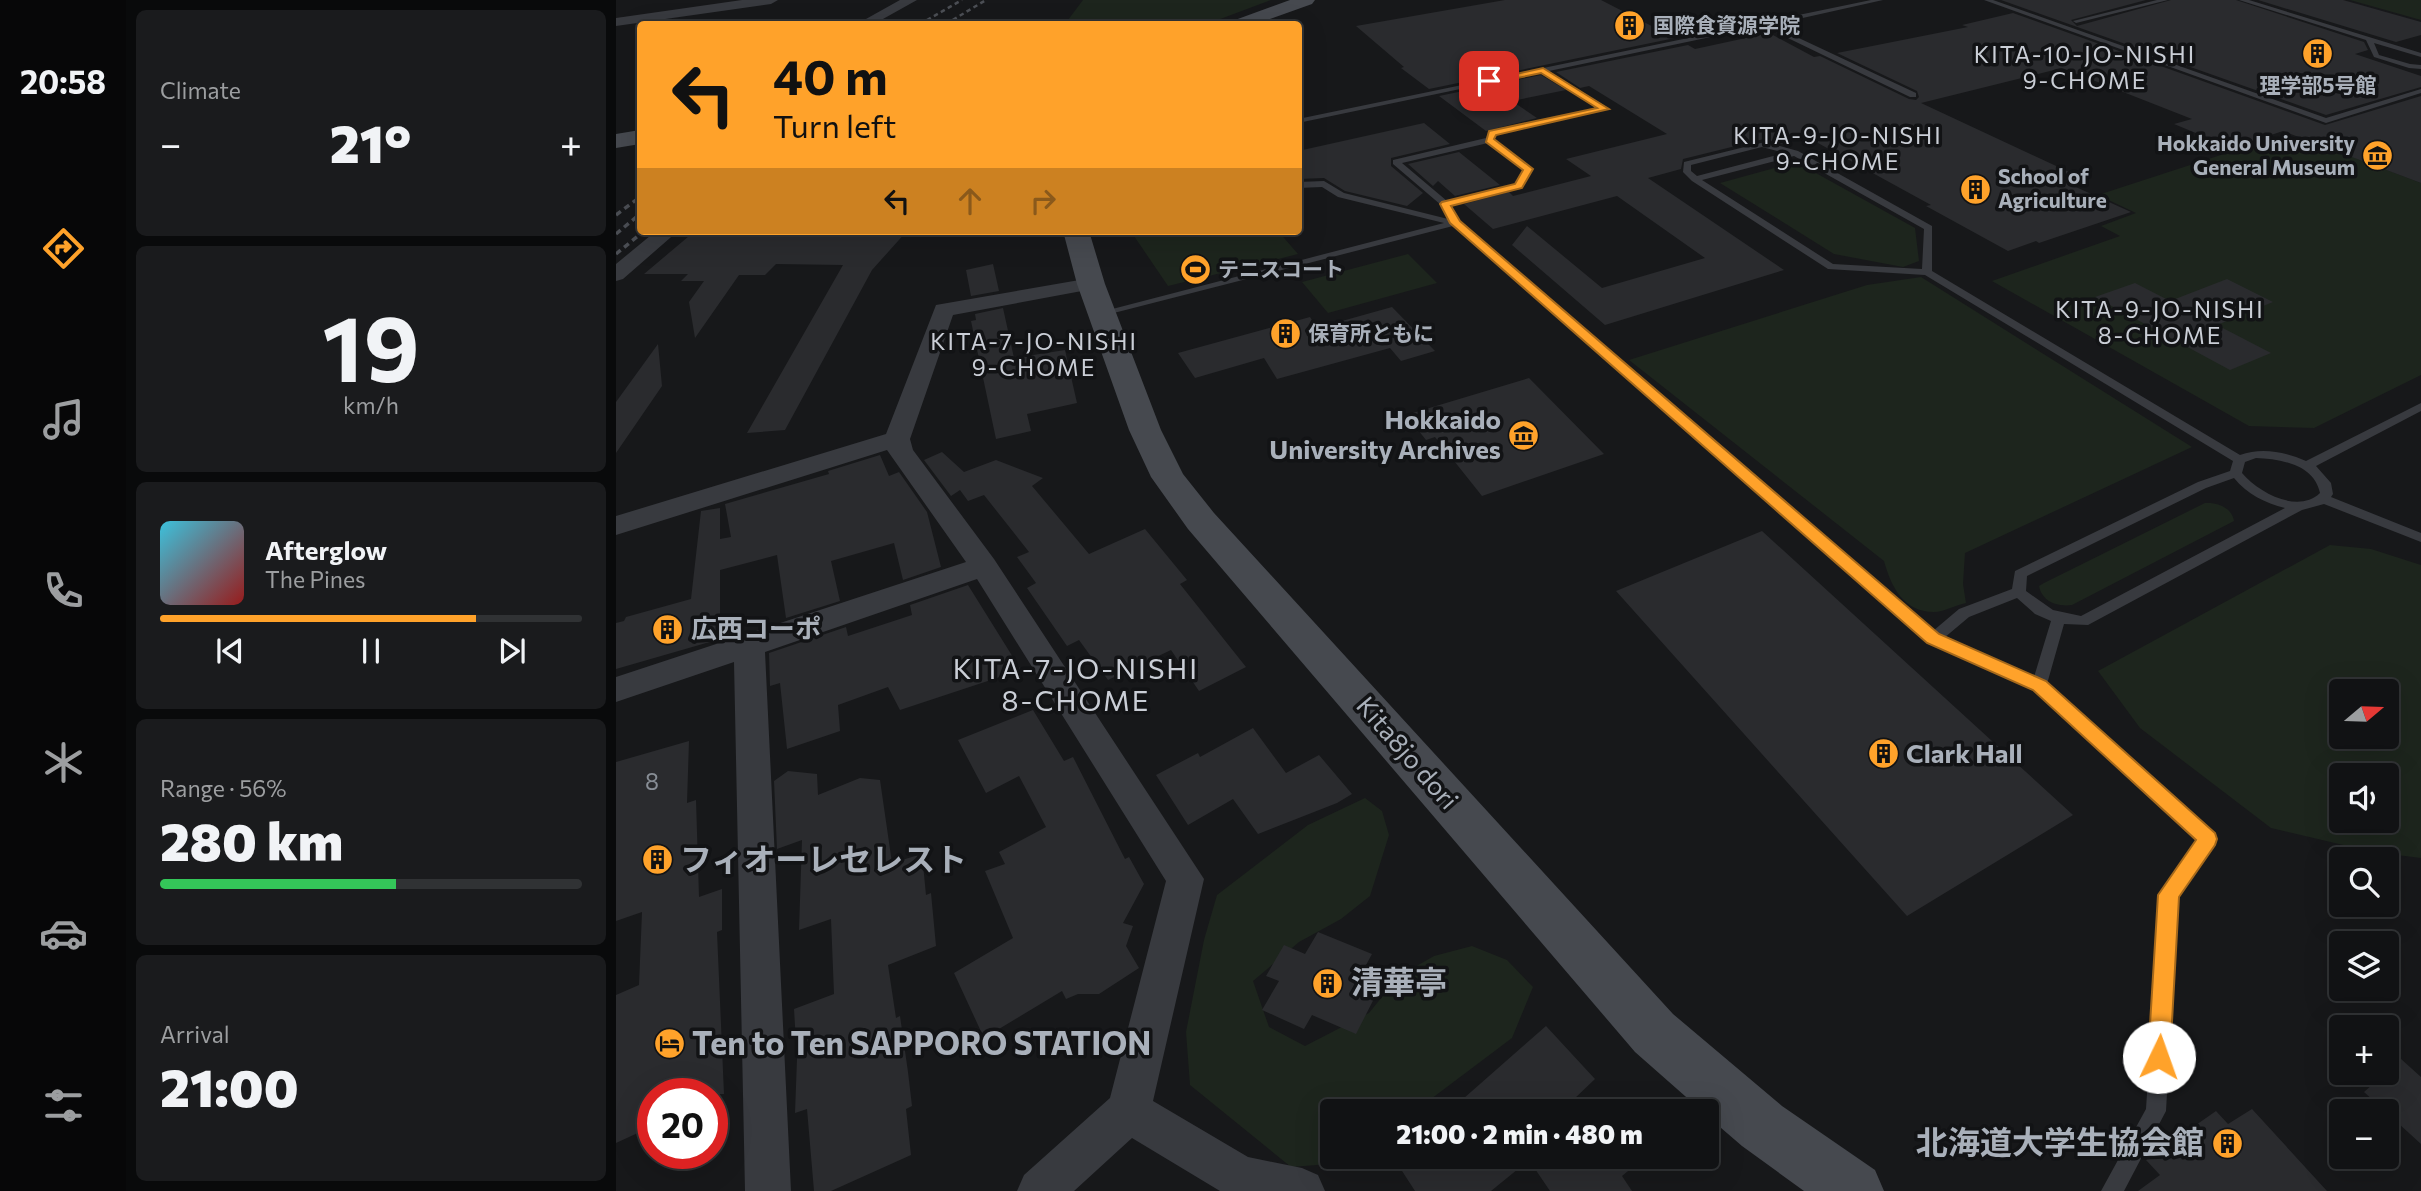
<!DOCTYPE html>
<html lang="en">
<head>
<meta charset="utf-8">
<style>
  body { margin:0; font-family:Commissioner,"Noto Sans JP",sans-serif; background:#1a1b1d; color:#f1f3f6; height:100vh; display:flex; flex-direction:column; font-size:26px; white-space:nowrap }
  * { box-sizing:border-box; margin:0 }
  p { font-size:23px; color:#9c9ea0 }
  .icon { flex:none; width:38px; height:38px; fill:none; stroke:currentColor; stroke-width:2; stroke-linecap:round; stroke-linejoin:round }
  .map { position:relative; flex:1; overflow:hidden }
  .details { display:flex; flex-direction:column; gap:10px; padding:10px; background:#090a0b; width:490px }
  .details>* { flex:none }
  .guide { position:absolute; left:21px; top:21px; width:665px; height:214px; border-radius:7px; box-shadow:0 7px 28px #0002,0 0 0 2px #303234; background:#ffa22a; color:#111; overflow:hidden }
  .needle { width:46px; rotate:71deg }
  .controls { position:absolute; left:1713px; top:679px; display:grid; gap:14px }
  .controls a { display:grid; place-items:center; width:70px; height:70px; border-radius:7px; background:#111214; box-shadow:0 7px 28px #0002,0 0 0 2px #303234; font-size:35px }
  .speed { position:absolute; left:21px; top:1078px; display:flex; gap:14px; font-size:35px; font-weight:700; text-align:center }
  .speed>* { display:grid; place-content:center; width:91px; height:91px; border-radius:50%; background:#111214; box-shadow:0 7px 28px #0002,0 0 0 2px #303234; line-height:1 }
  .speed .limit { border:10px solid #d22; background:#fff; color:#111 }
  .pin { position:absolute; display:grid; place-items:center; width:60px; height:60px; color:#fff; margin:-30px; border-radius:14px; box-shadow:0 4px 10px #0006 }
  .me { position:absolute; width:77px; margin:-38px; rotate:3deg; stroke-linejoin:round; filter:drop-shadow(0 0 5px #0008) }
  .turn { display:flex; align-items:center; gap:24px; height:147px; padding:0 21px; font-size:32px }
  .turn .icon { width:91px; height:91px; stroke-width:2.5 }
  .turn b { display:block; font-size:49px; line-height:60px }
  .lanes { display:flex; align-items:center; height:66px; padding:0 21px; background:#0003; justify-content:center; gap:35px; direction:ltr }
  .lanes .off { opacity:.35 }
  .big { font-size:52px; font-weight:800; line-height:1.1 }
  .details .card { flex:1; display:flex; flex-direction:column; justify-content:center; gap:10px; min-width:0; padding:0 24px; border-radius:10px; background:#1a1b1d }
  .details .dial { align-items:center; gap:0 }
  .dial b { font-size:91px; line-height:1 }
  .song { display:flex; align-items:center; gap:21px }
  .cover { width:84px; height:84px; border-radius:10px; background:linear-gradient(135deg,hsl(190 70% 55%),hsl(0 70% 35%)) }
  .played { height:7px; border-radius:4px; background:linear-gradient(90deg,#ffa22a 75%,#303234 75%) }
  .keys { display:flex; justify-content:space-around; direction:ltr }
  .heat { display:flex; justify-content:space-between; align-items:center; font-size:38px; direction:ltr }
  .charge { height:10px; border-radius:5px; background:linear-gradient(90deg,#34c759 56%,#303234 0) }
  .trip { position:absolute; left:704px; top:1099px; width:399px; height:70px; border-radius:7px; background:#111214; box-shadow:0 7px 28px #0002,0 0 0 2px #303234; font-weight:800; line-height:70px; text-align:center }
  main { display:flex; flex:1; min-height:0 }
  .menu { display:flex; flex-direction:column; width:126px; justify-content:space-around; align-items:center; background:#070708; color:#9c9ea0 }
  .menu .icon { width:49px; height:49px }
  .menu .selected { color:#ffa22a }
  .menu b { font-size:32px; color:#f1f3f6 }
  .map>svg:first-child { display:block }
</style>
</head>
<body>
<main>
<nav class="menu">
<b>20:58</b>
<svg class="icon selected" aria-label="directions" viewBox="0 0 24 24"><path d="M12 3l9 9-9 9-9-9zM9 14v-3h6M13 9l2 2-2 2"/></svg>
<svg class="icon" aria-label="music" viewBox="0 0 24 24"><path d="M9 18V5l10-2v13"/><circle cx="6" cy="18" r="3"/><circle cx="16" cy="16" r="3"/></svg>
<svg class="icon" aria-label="phone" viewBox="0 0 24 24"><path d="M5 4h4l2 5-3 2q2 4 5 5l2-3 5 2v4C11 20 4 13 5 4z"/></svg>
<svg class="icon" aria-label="climate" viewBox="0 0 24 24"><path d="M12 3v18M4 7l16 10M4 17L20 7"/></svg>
<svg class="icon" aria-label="car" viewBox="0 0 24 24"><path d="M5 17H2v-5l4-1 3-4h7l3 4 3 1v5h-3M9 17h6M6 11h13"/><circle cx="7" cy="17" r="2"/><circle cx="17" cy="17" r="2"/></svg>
<svg class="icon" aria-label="filters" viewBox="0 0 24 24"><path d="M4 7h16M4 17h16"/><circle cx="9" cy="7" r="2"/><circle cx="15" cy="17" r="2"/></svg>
</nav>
<section class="details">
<div class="card"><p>Climate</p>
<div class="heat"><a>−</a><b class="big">21°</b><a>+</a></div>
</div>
<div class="card dial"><b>19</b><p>km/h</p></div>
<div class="card">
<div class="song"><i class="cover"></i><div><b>Afterglow</b><p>The Pines</p></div></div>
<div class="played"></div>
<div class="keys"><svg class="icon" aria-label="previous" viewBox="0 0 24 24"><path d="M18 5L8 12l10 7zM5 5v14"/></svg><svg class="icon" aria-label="pause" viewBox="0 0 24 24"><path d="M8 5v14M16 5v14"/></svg><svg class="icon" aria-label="next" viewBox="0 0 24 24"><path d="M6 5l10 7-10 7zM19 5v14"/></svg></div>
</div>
<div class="card"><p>Range · 56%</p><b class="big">280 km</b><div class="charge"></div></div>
<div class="card"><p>Arrival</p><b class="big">21:00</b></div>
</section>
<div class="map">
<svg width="1805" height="1191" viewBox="0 0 1805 1191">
  <rect width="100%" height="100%" fill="#17181a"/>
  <path fill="#1d251d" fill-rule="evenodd" d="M467,0H655L591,24H428L430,22L452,20Z
    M1734,0H1805V20Z
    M1687,138L1805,183V375L1698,428L1633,426L1376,281L1504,236L1485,226L1520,213L1482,195L1654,139L1668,144Z
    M1180,162L1299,228L1303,261L1287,267L1218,254L1104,183Z
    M538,231H662L682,254L552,286L518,236Z
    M792,254L821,283L712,313L686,282Z
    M1305,277L1576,447L1349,553L1347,584L1350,603C1340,605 1327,612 1318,612C1287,612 1275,586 1268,561L1013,360L1251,285Z
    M1589,503C1602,502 1616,508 1618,521L1456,605C1442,607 1426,602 1423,586L1428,583Z
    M1714,545L1755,549L1805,565V858L1757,852L1655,828L1524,728L1482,671ZM1726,691H1771V737H1726ZM1726,775H1771V821H1726Z
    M749,798L766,811L773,835L754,896L725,919L683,942L637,981L653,1027L689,1046L753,1013L783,976L818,956L856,946L891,960L917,987L896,1038L799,1111H716V1157H745L739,1162L675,1167L574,1085L570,1032L588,940L601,895L692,825Z"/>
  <path fill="#2a2b2e" d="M889,0H985L1059,38L813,89L785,68L788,67L740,26Z
    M1385,0H1530L1455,20L1461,26L1555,0H1620L1748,42L1752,50L1739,54L1805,76V87L1710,115Z
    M1642,0H1727L1805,22V35L1780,42Z
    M1397,13L1709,125L1805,96V183L1667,131L1616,148L1558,124L1576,119L1446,68L1305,103L1466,178L1451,183L1515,212L1423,243L1420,241L1392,251L1310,206L1315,205L1191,137L1165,144L1148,139L1067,159L1065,169L1032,178L1168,270L989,325L896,245L911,226L986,288L1089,258L1001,196L877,229L848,204L893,192L897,196L975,176L950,159L1051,134L973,86L964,88L940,72L1072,45L1079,49L1153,33L1198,57L1204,56L1293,99L1300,100L1303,97L1301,91L1221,53L1352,27L1346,25Z
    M925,75L950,90L896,101L921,118L870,131L823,96Z
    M808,123L834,144L775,158V166L807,193L791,206L729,191L708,178L682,179V151Z
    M843,152L884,185L839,196L822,181L817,186L792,164Z
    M79,231H195L190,236L291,231L256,270L169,430L131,433L227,265L160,264L149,275H123L79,338L73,302L88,281H65L72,274H28Z
    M377,264L383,291L355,296L350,270Z
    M1611,279L1657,302L1601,325L1655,353L1614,370L1479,297L1519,283L1554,301Z
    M776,307L819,351L785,361L774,348L661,379L648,358L579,378L562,353L694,317L701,328Z
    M387,308L398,358L449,350L461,403L411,414L415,431L380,439L355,321L360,320L359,314Z
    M42,344L46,386L0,453V402Z
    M913,378L988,454L866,496L819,437L810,440L790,415Z
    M326,452L348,472L380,460L427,478L416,486L473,554L529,529L571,580L564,584L630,667L583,691L555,650L492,680L463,640L451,646L411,588L420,583L401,557L413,552L368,495L352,501L344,490L335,496L308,460Z
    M264,455L273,476L283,472L311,512L325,567L287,580L278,543L215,561L224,601L170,618L161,555L104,570V639L0,669V623L8,621L10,617L75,599L85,511L104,508V539L115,537L109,504L213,474L212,471Z
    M1146,531L1295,667L1457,815L1291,916L1000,591Z
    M352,585L405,670L284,710L272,687L222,705L224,731L171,749L164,683L154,686L153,653L230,627L232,636L296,615L294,605Z
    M417,710L448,761L457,757L509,859L513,857L528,884L507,923L517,926L510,946L523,968L483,994H462L450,999L446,991L368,1038L338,973L397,938L369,871L389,864L383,852L430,827L403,776L370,793L342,740Z
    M637,728L670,773L703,755L736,794L721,803L642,834L617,799L572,825L540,775L582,753L584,757Z
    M73,741L71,803L80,800L83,897L106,889V930L101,932L108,1094H37V1126L0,1143V995L23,985L26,912L0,921V762Z
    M172,771L201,774L202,795L244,778L264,780L276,863L306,854L310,895L315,893L320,946L272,965L280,1018L284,1016L292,1072L296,1106L290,1109L295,1155L215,1191H198L191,1109L179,1113L181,1059L178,1009L218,994L215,919L183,930L186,840L161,849L158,781Z
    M702,932L756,954L744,976L765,985L740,1034L696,1015L688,1029L646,1010L663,981L650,976L668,945L689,954Z
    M930,1026L979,1079L957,1100L965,1111H828L838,1104L839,1106Z
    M1785,1059L1805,1077V1144L1748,1092Z
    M1636,1109L1711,1191H1522L1544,1175L1530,1160L1600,1111L1612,1124Z
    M777,1157H1029L1006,1176L1016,1191H934L913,1160L875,1191H799Z"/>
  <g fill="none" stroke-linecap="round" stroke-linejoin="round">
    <path fill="#383a3f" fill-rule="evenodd" d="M1255,0H1267L1155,25L1300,93V97H1294L1147,26L933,71L993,109L879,135L877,139L916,169L907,186L834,205L843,222L1317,631L1343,609L1396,589L1399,571L1582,482L1614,471L1617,461L1309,275L1212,269L1076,181L1067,172L1068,162L1149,142L1182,151L1316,226V271L1624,455C1646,447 1669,452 1690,461L1805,403V411L1700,466L1715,483L1717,494L1715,497L1805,533V542L1708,504L1686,510L1472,625L1448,624L1431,684L1598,834L1601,839L1562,897L1550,1111L1508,1191H1485L1530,1109L1544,895L1581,840L1418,690L1312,643L837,226L486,316L481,313L828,223L722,197L706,187L682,188V182L708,181L728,193L832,219L825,205L777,164V160L870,138L873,131L982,108L926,72L682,123V119ZM872,143L907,170L900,184L831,201L786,163ZM1146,147L1169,153L1081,176L1075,171V165ZM1178,156L1308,229L1306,269L1217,264L1086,180ZM1640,458C1666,459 1698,465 1704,493C1682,514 1643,493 1626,473L1629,462ZM1618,478C1631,494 1649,503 1669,508L1465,616L1437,610L1410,591L1411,576L1590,488ZM1401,598L1419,614L1435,621L1418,677L1328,638L1353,617Z
      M1368,0H1377L1710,118L1805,89V93L1710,123Z
      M1541,0H1552L1460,23L1457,21Z
      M1623,0H1633L1805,53V57L1758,43L1763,55L1794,64L1805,65V69L1793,68L1758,57L1750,40Z"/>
    <path fill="#383a3f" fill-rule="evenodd" d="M126,0H162L155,4L0,26V18Z
      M284,0H301L258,24H241Z
      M40,231H62L7,279L0,281V264Z
      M475,278L482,280L486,284L482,288L337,315L294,439L297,450L378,559L588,879L537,1101L632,1157L686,1168L702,1175L709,1191H604L516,1138L458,1191H401L408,1175L494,1098L550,881L361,579L149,652L175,1191H129L118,662L0,702V677L350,562L271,450L0,535V516L270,434L320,305Z"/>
    <path fill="#46494f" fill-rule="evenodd" d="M674,0H699L696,4L640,24H616L619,20Z
      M24,130V144L0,148V134Z
      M447,231H473L489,284L545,430L567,474L598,513L1057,1014L1166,1106L1259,1170L1268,1191H1188L1126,1146L1090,1115V1111H1086L1019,1052L572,529L535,477L513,430L461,284Z"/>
    <path stroke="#4b4e54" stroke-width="2.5" stroke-dasharray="4.5 3.5" stroke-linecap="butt" d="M304,24L346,0
      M330,24L370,0"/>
    <path stroke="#4b4e54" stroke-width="3.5" stroke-dasharray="6 4.5" stroke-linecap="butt" d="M0,215L24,197
      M0,234L24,214
      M0,254L28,231"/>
  </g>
  <path fill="#ffa22a" stroke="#a6691b" stroke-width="2" d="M927,68L993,109L880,135L878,139L917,169L906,188L835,206L844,221L1323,634L1430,681L1599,833L1601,839L1599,845L1563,897L1554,1057L1551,1065L1543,1068L1535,1065L1532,1057L1542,895L1580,840L1417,690L1311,643L834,223L824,204L826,202L899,184L907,170L870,142L873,131L981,108L925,73L873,84L868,81Z"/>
  <defs>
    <symbol id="building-disc" viewBox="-11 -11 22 22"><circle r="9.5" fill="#ffa22a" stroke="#121315"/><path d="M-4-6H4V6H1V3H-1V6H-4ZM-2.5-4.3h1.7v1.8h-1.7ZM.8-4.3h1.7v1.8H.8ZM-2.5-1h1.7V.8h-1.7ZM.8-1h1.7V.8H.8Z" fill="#111"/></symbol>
    <symbol id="museum-disc" viewBox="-11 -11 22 22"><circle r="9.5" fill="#ffa22a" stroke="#121315"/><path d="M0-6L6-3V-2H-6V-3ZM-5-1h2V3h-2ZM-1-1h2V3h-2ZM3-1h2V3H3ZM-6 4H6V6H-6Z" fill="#111"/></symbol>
    <symbol id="stadium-disc" viewBox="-11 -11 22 22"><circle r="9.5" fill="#ffa22a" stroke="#121315"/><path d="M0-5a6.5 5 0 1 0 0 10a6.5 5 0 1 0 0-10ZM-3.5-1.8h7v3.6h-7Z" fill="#111"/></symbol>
    <symbol id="hotel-disc" viewBox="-11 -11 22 22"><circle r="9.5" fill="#ffa22a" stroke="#121315"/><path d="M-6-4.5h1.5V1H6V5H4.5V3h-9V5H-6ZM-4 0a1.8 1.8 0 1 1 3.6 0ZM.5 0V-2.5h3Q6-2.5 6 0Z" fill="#111"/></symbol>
  </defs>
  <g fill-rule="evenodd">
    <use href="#building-disc" x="996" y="8" width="35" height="35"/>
    <use href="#building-disc" x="1684" y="36" width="35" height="35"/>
    <use href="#museum-disc" x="1744" y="138" width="35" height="35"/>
    <use href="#building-disc" x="1342" y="172" width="35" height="35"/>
    <use href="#stadium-disc" x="562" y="252" width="35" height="35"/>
    <use href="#building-disc" x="652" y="316" width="35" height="35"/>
    <use href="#museum-disc" x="890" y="418" width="35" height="35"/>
    <use href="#building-disc" x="34" y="612" width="35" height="35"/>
    <use href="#building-disc" x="1250" y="736" width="35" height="35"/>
    <use href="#building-disc" x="24" y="842" width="35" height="35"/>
    <use href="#building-disc" x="694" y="966" width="35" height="35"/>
    <use href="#hotel-disc" x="36" y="1026" width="35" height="35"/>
    <use href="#building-disc" x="1594" y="1126" width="35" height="35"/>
  </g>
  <g text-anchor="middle" stroke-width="7" stroke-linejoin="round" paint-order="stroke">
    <g font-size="21" font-weight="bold" fill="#a9b0ba" stroke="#121315" text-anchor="start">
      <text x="1037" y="33">国際食資源学院</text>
      <text x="1702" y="93" text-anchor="middle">理学部5号館</text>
      <text x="1739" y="151" text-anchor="end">Hokkaido University<tspan x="1739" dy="24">General Museum</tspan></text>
      <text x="1382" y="184">School of<tspan x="1382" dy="24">Agriculture</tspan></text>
      <text x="602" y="277">テニスコート</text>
      <text x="692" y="341">保育所ともに</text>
    </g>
    <g font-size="23" letter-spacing="2" fill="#caced6" stroke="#121315">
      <text x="1469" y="63">KITA-10-JO-NISHI<tspan x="1469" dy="26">9-CHOME</tspan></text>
      <text x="1222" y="144">KITA-9-JO-NISHI<tspan x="1222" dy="26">9-CHOME</tspan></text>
      <text x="1544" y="318">KITA-9-JO-NISHI<tspan x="1544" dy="26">8-CHOME</tspan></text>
      <text x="418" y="350">KITA-7-JO-NISHI<tspan x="418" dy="26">9-CHOME</tspan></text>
    </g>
    <g font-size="23" fill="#888e96">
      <text x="36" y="790">8</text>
    </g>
    <g font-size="26" font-weight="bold" fill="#a9b0ba" stroke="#121315" text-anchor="start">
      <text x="885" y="429" text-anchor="end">Hokkaido<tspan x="885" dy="30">University Archives</tspan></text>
      <text x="75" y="638">広西コーポ</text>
      <text x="1290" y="763">Clark Hall</text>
    </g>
    <g font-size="26" fill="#a9b0ba" stroke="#121315">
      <text transform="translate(791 753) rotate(49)" y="9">Kita8jo dori</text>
    </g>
    <g font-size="28" letter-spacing="2" fill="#caced6" stroke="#121315">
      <text x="460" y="679">KITA-7-JO-NISHI<tspan x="460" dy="32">8-CHOME</tspan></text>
    </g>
    <g font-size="32" font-weight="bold" fill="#a9b0ba" stroke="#121315" text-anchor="start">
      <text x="64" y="871">フィオーレセレスト</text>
      <text x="735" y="994">清華亭</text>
      <text x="76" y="1055">Ten to Ten SAPPORO STATION</text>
      <text x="1588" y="1154" text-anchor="end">北海道大学生協会館</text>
    </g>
  </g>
</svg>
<div class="controls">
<a><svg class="needle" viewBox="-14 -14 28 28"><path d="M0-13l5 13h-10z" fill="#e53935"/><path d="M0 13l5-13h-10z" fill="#9c9ea0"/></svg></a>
<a><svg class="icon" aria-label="sound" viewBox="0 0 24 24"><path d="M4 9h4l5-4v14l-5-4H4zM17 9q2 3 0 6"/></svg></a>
<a><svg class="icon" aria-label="search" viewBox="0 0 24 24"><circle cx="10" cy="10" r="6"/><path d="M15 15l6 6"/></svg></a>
<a><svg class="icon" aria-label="layers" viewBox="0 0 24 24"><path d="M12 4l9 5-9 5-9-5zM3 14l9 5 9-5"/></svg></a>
<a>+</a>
<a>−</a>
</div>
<div class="speed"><div class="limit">20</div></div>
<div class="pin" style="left:873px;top:81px;background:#d93025"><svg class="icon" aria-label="arrive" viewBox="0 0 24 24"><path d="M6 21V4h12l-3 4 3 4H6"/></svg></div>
<svg class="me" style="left:1543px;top:1057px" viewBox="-20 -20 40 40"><circle r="19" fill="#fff"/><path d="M0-13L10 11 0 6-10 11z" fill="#ffa22a"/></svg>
<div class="trip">21:00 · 2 min · 480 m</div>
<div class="guide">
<div class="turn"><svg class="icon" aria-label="left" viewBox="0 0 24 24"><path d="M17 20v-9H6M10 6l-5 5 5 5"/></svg><div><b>40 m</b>Turn left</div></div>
<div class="lanes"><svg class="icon" aria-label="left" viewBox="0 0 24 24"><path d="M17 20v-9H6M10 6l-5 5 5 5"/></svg><svg class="icon off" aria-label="ahead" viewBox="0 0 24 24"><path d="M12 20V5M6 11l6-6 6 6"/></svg><svg class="icon off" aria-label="right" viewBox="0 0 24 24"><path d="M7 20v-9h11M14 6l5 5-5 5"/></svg></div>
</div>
</div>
</main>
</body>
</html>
